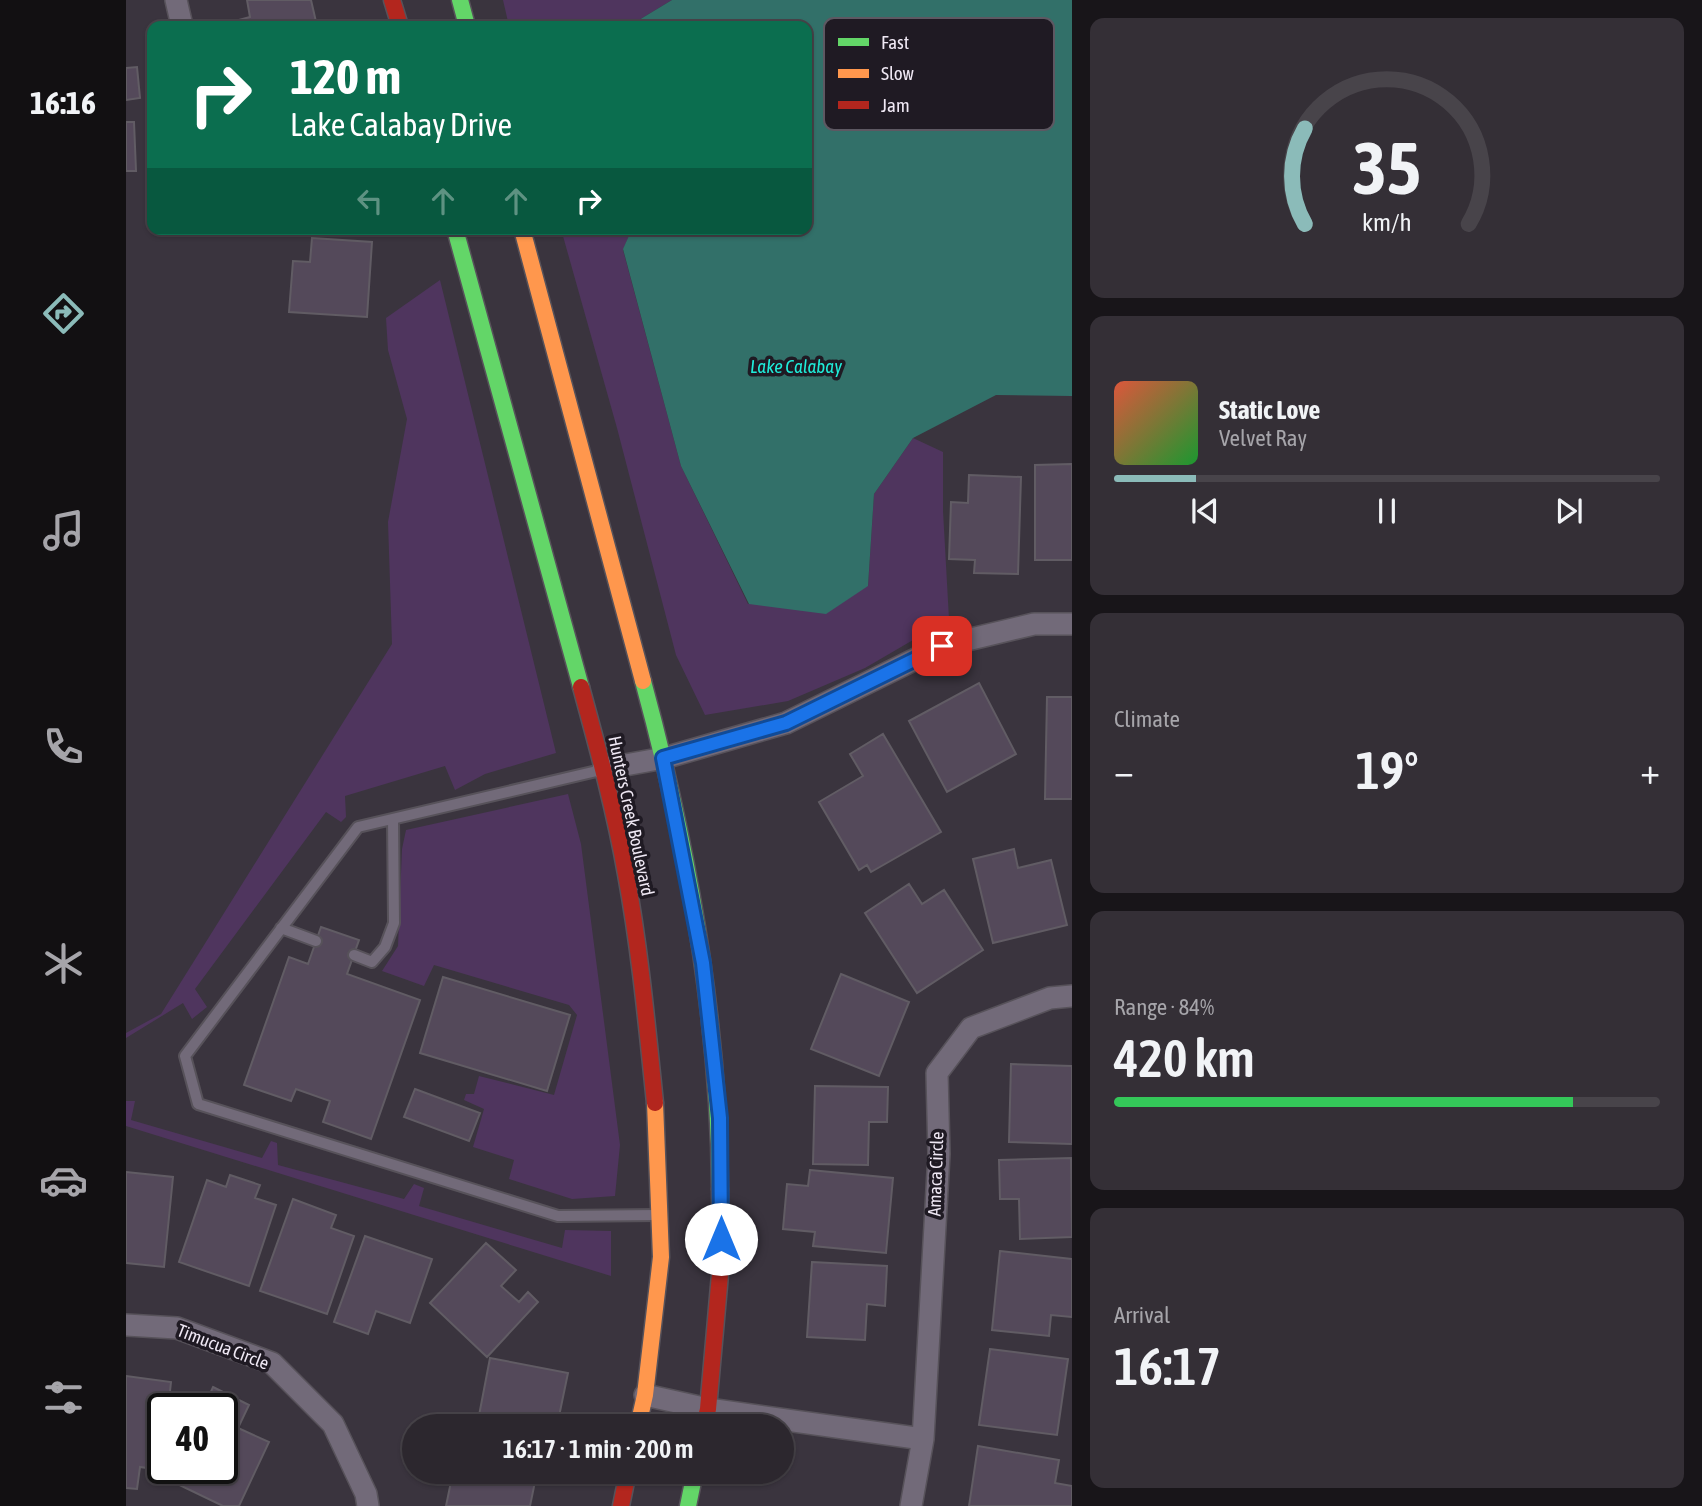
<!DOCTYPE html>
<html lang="en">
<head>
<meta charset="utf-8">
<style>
  body { margin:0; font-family:"Asap Condensed",sans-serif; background:#342f36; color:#f1f3f6; height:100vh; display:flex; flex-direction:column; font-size:26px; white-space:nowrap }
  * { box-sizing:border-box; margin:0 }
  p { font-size:23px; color:#a6a5aa }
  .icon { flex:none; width:38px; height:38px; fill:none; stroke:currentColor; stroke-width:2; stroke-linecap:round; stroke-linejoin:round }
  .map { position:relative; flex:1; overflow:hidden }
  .details { display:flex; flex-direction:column; gap:18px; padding:18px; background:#181519; width:630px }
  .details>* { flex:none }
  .guide { position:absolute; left:21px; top:21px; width:665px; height:214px; border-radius:14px; box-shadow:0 2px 5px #0004,0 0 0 2px #48444a; background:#0b6e4f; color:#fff; overflow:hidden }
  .speed { position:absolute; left:21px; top:1393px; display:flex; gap:14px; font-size:35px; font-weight:700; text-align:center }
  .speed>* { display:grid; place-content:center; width:91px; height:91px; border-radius:50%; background:#2c272e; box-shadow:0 2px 5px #0004,0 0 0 2px #48444a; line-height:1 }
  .speed .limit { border:4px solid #111; border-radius:10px; background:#fff; color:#111 }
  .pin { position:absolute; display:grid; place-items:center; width:60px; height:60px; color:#fff; margin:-30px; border-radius:14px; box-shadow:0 4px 10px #0006 }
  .me { position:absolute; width:77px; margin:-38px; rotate:0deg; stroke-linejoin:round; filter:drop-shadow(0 0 5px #0008) }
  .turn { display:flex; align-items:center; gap:24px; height:147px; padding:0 28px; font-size:32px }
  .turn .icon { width:91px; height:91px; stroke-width:2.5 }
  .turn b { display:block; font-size:49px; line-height:60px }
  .lanes { display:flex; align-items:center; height:66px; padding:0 28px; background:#0003; justify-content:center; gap:35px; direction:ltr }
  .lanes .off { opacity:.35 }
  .big { font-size:52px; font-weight:600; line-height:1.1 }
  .details .tile { flex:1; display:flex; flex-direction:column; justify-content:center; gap:10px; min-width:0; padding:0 24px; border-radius:14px; background:#342f36 }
  .details .dial { align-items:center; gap:0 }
  .dial svg { height:182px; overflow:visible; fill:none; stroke:#48444a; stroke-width:7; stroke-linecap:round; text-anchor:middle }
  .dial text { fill:#f1f3f6; stroke:none }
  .song { display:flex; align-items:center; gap:21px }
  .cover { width:84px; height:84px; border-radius:10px; background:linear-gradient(135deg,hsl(10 70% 55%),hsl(130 70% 35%)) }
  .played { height:7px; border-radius:4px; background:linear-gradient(90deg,#8bbbb9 15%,#48444a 15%) }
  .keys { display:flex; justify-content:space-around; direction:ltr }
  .heat { display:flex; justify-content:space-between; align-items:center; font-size:38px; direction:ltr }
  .charge { height:10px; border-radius:5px; background:linear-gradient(90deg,#34c759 84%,#48444a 0) }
  .trip { position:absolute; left:276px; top:1414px; width:392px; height:70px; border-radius:35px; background:#2c272e; box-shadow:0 2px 5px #0004,0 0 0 2px #48444a; font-weight:600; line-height:70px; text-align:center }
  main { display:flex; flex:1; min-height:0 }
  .tab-bar { display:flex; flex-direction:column; width:126px; justify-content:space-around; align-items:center; background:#121012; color:#a6a5aa }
  .tab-bar .icon { width:49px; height:49px }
  .tab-bar .selected { color:#8bbbb9 }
  .tab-bar b { font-size:32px; color:#f1f3f6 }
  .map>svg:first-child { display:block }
</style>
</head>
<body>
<main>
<nav class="tab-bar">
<b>16:16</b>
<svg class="icon selected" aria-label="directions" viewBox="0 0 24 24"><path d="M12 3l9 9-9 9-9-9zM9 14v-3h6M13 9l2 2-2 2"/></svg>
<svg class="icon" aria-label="music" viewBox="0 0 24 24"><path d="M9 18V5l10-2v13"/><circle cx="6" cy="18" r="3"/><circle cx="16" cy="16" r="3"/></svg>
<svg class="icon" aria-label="phone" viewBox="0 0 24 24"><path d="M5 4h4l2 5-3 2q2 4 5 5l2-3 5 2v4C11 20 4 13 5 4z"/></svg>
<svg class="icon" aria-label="climate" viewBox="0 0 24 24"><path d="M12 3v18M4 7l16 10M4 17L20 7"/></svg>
<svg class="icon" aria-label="car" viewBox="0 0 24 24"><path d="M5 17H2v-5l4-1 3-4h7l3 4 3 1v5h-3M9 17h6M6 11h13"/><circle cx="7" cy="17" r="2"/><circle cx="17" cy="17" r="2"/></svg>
<svg class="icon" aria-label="filters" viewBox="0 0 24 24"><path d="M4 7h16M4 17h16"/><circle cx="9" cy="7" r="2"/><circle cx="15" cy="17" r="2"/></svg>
</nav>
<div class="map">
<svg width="946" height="1506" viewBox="0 0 946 1506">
  <rect width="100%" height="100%" fill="#3a343e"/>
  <path fill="#4f355e" d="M377,0H546L503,26H383Z
    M435,229H506L497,250L555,466L622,604L742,586L748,494L787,438L817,452V511L823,619L739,668L662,701L579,715L550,655L491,428Z
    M314,280L430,753L359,774L329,790L319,766L219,796L220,817L215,822L200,812L69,989L81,1007L66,1019L57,1003L0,1038V1033L35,1014L266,644L262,522L281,419L262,350L260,318Z
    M442,794L455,844L494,1145L489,1196L446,1199L383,1179L388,1160L347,1147L358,1109L338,1100L340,1094H348L353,1076L428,1095L451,1015L443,1005L308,965L298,986L256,971L272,946L276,849L280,830Z
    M0,1101H9L5,1120L136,1158L145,1141L151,1143L152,1165L278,1199L288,1184L298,1188L293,1206L436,1248L439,1230L485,1231V1276L0,1126Z"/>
  <path fill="#327069" d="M546,0H946V396L870,395L787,438L748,494L742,586L700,614L623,604L555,466L497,249L506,229H681V26H503Z"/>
  <path fill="#54495a" stroke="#615c64" stroke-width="2" d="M121,0H185L191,26H110L109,21L124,17Z
    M11,67L14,98L0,100V68Z
    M0,122H8L10,171H0Z
    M186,238L246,242L241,317L163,312L167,261L184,262Z
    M946,464V560H909V465Z
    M843,475L895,477L892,574L848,573L849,560L823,559L825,502L842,503Z
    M853,683L890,754L821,792L783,721Z
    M921,697H946V799H919Z
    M757,734L815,832L745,872L741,865L733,870L693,802L737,776L724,754Z
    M888,849L892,868L925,860L941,925L867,943L847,859Z
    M783,884L796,904L818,890L857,950L791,993L739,913Z
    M195,927L233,940L221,974L294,1000L245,1139L197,1122L204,1101L170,1089L165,1101L118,1085L163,957L182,964Z
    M715,974L783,1002L753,1076L685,1049Z
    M317,977L444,1015L421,1091L294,1053Z
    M885,1064L946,1066V1144L883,1142Z
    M689,1086L762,1087L761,1122H743L742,1165L687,1164Z
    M289,1089L354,1113L343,1141L278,1117Z
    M945,1158L946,1237L894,1239L893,1199H874L873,1160Z
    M684,1170L767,1178L760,1253L687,1246L689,1232L657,1229L661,1184L682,1186Z
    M0,1172L47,1177L38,1267L0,1263Z
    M104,1175L134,1185L129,1198L150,1205L123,1286L53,1262L81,1180L100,1187Z
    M167,1199L210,1215L205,1228L228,1236L201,1314L134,1291Z
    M239,1236L306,1259L284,1323L250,1311L242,1334L208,1322Z
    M360,1243L390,1270L375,1286L393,1302L402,1292L412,1302L361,1357L304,1303Z
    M874,1251L946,1259V1317L925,1315L923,1336L866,1330Z
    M686,1262L761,1266L759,1306L741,1304L739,1340L681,1337Z
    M864,1349L942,1359L931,1435L853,1425Z
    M364,1358L442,1373L431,1426H351Z
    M0,1376L45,1382L42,1409H37V1447L34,1470L14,1467L11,1489L0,1488Z
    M87,1387L123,1405L112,1428L143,1442L113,1506H97L43,1480L48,1468H96V1409H77Z
    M852,1446L933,1460L929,1483L946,1486V1506H843Z
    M327,1472H411L404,1506H320Z"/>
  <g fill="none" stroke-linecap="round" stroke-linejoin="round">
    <defs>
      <path id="lane" d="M475,770L232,827L59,1056L72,1104L432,1216L532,1215
        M155,928L190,941
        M228,955L246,962L259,947L268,923L267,819"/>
      <path id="street" d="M50,0L56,26
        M477,769L538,758L660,723L816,646L908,624H946
        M0,1325L51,1328L146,1363L207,1424L240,1494L242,1506
        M519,1395L582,1409L797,1439
        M785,1506L797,1439L813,1154L811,1073L845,1028L924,998L946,996"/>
      <path id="fast" d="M334,0L341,26
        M329,229L455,687
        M517,681C562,846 593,1018 594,1189
        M562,1506L569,1472"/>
      <path id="slow" d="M396,229L517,681
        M512,1426L519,1395L535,1257L529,1103"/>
      <path id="jam" d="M266,0L274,26
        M455,687C472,749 489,811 500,874C514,950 521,1026 529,1103
        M578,1426L582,1409L595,1263L594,1189
        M495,1506L502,1472"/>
    </defs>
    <use href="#lane" stroke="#57525a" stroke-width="14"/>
    <use href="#street" stroke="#57525a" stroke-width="24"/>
    <use href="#fast" stroke="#57525a" stroke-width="19"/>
    <use href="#slow" stroke="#57525a" stroke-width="19"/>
    <use href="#jam" stroke="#57525a" stroke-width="19"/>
    <use href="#lane" stroke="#726a79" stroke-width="10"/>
    <use href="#street" stroke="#726a79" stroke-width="21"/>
    <use href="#fast" stroke="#63d668" stroke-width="16"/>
    <use href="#slow" stroke="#ff974d" stroke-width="16"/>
    <use href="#jam" stroke="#b3261e" stroke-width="16"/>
  </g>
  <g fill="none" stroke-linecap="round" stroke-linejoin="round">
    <defs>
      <path id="route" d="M595,1239L594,1118L577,963L537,758L660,723L816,646"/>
    </defs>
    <use href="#route" stroke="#114b97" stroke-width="18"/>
    <use href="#route" stroke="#1a73e8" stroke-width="12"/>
  </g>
  <g text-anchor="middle" stroke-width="7" stroke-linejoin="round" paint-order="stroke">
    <g font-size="18" fill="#efe8f4" stroke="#1f1a23">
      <text transform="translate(505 816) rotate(78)" y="6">Hunters Creek Boulevard</text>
      <text transform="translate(810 1174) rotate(-88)" y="6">Amaca Circle</text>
      <text transform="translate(97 1347) rotate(21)" y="6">Timucua Circle</text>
    </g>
    <g font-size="19" font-style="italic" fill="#1fedda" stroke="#1f1a23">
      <text x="670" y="373">Lake Calabay</text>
    </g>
  </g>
  <rect x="698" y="18" width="230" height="112" rx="10" fill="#1f1a23" stroke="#5d5862" stroke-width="2"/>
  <rect x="712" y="38" width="31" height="8" fill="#63d668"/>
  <rect x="712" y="69" width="31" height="9" fill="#ff974d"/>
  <rect x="712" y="101" width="31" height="8" fill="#b3261e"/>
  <g font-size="19" fill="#efe8f4">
    <text x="755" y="49">Fast</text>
    <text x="755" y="80">Slow</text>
    <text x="755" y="112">Jam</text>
  </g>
</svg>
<div class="speed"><div class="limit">40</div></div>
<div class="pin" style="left:816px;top:646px;background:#d93025"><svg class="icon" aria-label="arrive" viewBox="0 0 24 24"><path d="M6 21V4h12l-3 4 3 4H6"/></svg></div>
<svg class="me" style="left:595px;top:1239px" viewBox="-20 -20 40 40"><circle r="19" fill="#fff"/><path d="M0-13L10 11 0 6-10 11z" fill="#1a73e8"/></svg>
<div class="trip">16:17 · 1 min · 200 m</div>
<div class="guide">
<div class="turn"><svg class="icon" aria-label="right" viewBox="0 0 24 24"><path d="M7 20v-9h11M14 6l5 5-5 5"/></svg><div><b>120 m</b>Lake Calabay Drive</div></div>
<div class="lanes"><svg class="icon off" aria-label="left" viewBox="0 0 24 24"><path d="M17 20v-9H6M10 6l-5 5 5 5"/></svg><svg class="icon off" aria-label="ahead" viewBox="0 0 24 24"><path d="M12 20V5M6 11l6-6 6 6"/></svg><svg class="icon off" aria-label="ahead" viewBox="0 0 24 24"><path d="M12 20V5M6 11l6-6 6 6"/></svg><svg class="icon" aria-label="right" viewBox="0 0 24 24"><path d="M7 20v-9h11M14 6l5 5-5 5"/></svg></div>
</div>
</div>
<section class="details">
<div class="tile dial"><svg viewBox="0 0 100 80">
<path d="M14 69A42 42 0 1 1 86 69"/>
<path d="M14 69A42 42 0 0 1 14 27" stroke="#8bbbb9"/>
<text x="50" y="56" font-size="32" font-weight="700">35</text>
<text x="50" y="72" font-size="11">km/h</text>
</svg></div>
<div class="tile">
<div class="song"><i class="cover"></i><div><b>Static Love</b><p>Velvet Ray</p></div></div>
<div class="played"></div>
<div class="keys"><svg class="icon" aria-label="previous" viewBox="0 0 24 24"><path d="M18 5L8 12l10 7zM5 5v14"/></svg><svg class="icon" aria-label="pause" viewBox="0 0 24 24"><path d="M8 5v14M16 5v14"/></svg><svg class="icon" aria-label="next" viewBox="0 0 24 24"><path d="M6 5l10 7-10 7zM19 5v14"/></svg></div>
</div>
<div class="tile"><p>Climate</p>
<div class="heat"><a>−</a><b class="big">19°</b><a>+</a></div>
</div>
<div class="tile"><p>Range · 84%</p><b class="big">420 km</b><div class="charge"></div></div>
<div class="tile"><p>Arrival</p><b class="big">16:17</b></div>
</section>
</main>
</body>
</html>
